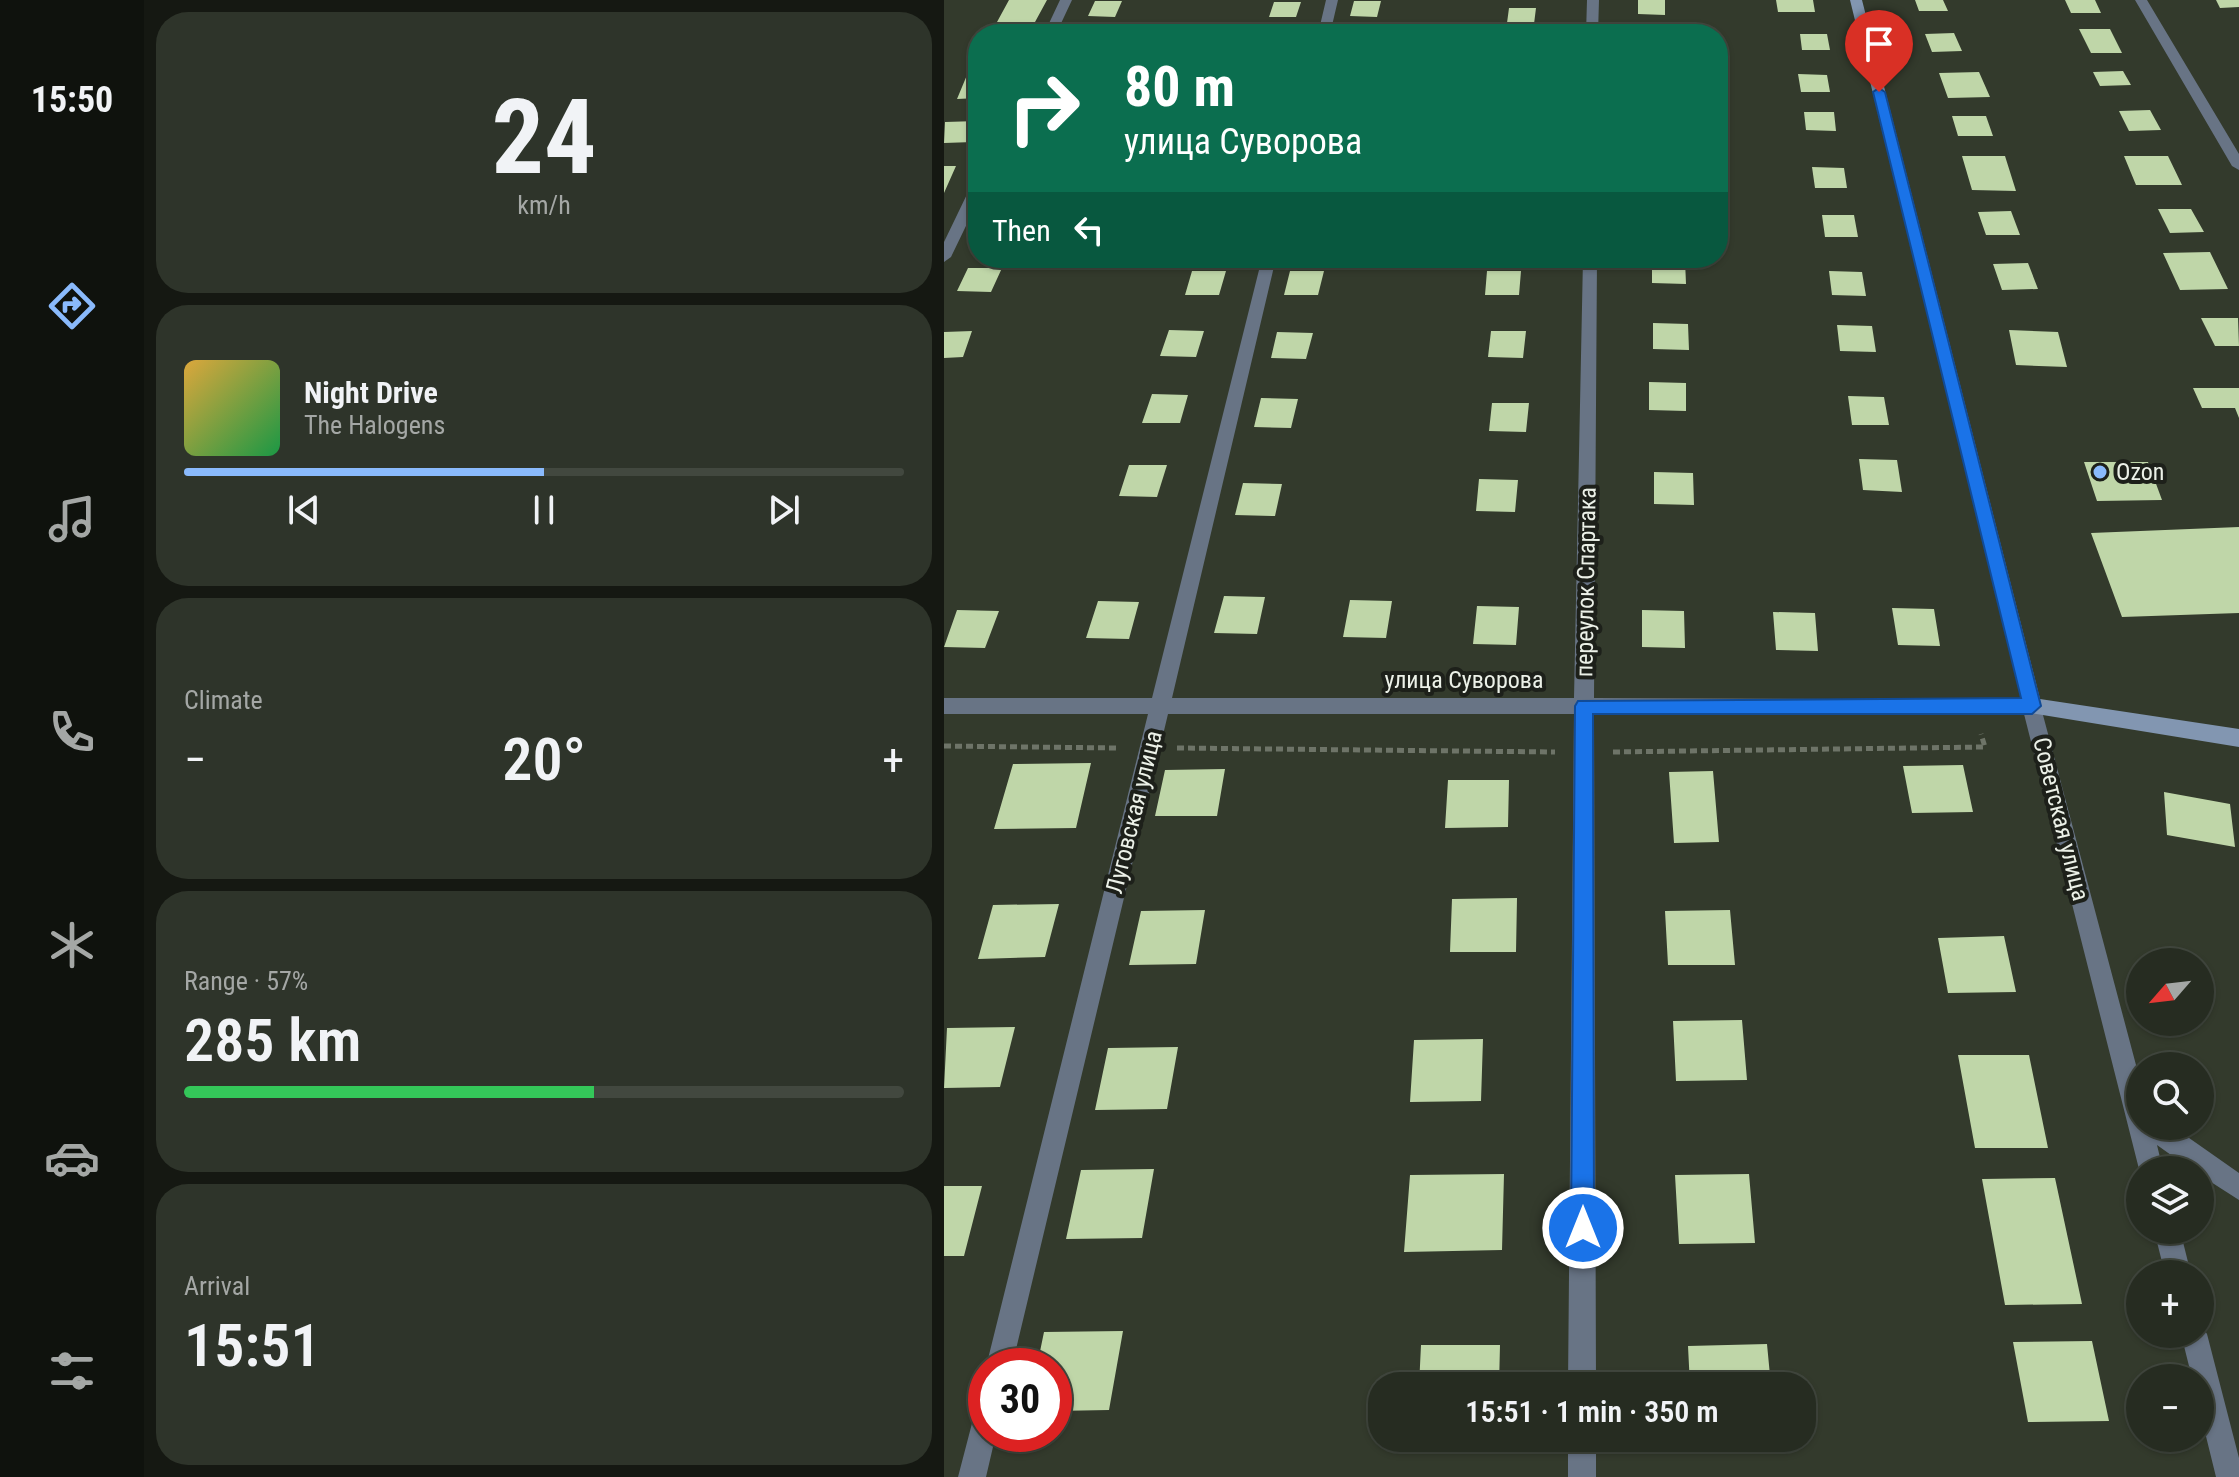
<!DOCTYPE html>
<html lang="en">
<head>
<meta charset="utf-8">
<style>
  body { margin:0; font-family:"Roboto Condensed",sans-serif; background:#2e342a; color:#f1f3f6; height:100vh; display:flex; flex-direction:column; font-size:30px; white-space:nowrap }
  * { box-sizing:border-box; margin:0 }
  p { font-size:26px; color:#a4a7a5 }
  .icon { flex:none; width:44px; height:44px; fill:none; stroke:currentColor; stroke-width:2; stroke-linecap:round; stroke-linejoin:round }
  .map { position:relative; flex:1; overflow:hidden }
  .sheet { display:flex; flex-direction:column; gap:12px; padding:12px; background:#151812; width:800px }
  .sheet>* { flex:none }
  .banner { position:absolute; left:24px; top:24px; width:760px; height:244px; border-radius:32px; box-shadow:0 2px 6px #0004,0 0 0 2px #42483f; background:#0b6e4f; color:#fff; overflow:hidden }
  .needle { width:52px; rotate:242deg }
  .controls { position:absolute; left:1182px; top:948px; display:grid; gap:16px }
  .controls a { display:grid; place-items:center; width:88px; height:88px; border-radius:50%; background:#262c21; box-shadow:0 2px 6px #0004,0 0 0 2px #42483f; font-size:40px }
  .speed { position:absolute; left:24px; top:1348px; display:flex; gap:16px; font-size:40px; font-weight:700; text-align:center }
  .speed>* { display:grid; place-content:center; width:104px; height:104px; border-radius:50%; background:#262c21; box-shadow:0 2px 6px #0004,0 0 0 2px #42483f; line-height:1 }
  .speed .limit { border:12px solid #d22; background:#fff; color:#111 }
  .pin { position:absolute; display:grid; place-items:center; width:68px; height:68px; color:#fff; margin:-82px -34px; border-radius:50% 50% 50% 0; rotate:-45deg; box-shadow:0 0 8px #0007 }
  .pin .icon { rotate:45deg }
  .me { position:absolute; width:88px; margin:-44px; rotate:0deg; stroke-linejoin:round; filter:drop-shadow(0 0 6px #0008) }
  .turn { display:flex; align-items:center; gap:28px; height:168px; padding:0 24px; font-size:36px }
  .turn .icon { width:104px; height:104px; stroke-width:2.5 }
  .turn b { display:block; font-size:56px; line-height:68px }
  .then { display:flex; align-items:center; height:76px; padding:0 24px; background:#0003; gap:16px; font-size:30px }
  .big { font-size:60px; font-weight:600; line-height:1.1 }
  .sheet .tile { flex:1; display:flex; flex-direction:column; justify-content:center; gap:12px; min-width:0; padding:0 28px; border-radius:32px; background:#2e342a }
  .sheet .dial { align-items:center; gap:0 }
  .dial b { font-size:104px; line-height:1 }
  .song { display:flex; align-items:center; gap:24px }
  .cover { width:96px; height:96px; border-radius:12px; background:linear-gradient(135deg,hsl(40 70% 55%),hsl(140 70% 35%)) }
  .played { height:8px; border-radius:4px; background:linear-gradient(90deg,#8abafc 50%,#42483f 50%) }
  .keys { display:flex; justify-content:space-around; direction:ltr }
  .heat { display:flex; justify-content:space-between; align-items:center; font-size:44px; direction:ltr }
  .charge { height:12px; border-radius:6px; background:linear-gradient(90deg,#34c759 57%,#42483f 0) }
  .trip { position:absolute; left:424px; top:1372px; width:448px; height:80px; border-radius:32px; background:#262c21; box-shadow:0 2px 6px #0004,0 0 0 2px #42483f; font-weight:600; line-height:80px; text-align:center }
  main { display:flex; flex:1; min-height:0 }
  .tabs { display:flex; flex-direction:column; width:144px; justify-content:space-around; align-items:center; background:#0f120d; color:#a4a7a5 }
  .tabs .icon { width:56px; height:56px }
  .tabs .on { color:#8abafc }
  .tabs b { font-size:36px; color:#f1f3f6 }
  .map>svg:first-child { display:block }
</style>
</head>
<body>
<main>
<nav class="tabs">
<b>15:50</b>
<svg class="icon on" aria-label="directions" viewBox="0 0 24 24"><path d="M12 3l9 9-9 9-9-9zM9 14v-3h6M13 9l2 2-2 2"/></svg>
<svg class="icon" aria-label="music" viewBox="0 0 24 24"><path d="M9 18V5l10-2v13"/><circle cx="6" cy="18" r="3"/><circle cx="16" cy="16" r="3"/></svg>
<svg class="icon" aria-label="phone" viewBox="0 0 24 24"><path d="M5 4h4l2 5-3 2q2 4 5 5l2-3 5 2v4C11 20 4 13 5 4z"/></svg>
<svg class="icon" aria-label="climate" viewBox="0 0 24 24"><path d="M12 3v18M4 7l16 10M4 17L20 7"/></svg>
<svg class="icon" aria-label="car" viewBox="0 0 24 24"><path d="M5 17H2v-5l4-1 3-4h7l3 4 3 1v5h-3M9 17h6M6 11h13"/><circle cx="7" cy="17" r="2"/><circle cx="17" cy="17" r="2"/></svg>
<svg class="icon" aria-label="filters" viewBox="0 0 24 24"><path d="M4 7h16M4 17h16"/><circle cx="9" cy="7" r="2"/><circle cx="15" cy="17" r="2"/></svg>
</nav>
<section class="sheet">
<div class="tile dial"><b>24</b><p>km/h</p></div>
<div class="tile">
<div class="song"><i class="cover"></i><div><b>Night Drive</b><p>The Halogens</p></div></div>
<div class="played"></div>
<div class="keys"><svg class="icon" aria-label="previous" viewBox="0 0 24 24"><path d="M18 5L8 12l10 7zM5 5v14"/></svg><svg class="icon" aria-label="pause" viewBox="0 0 24 24"><path d="M8 5v14M16 5v14"/></svg><svg class="icon" aria-label="next" viewBox="0 0 24 24"><path d="M6 5l10 7-10 7zM19 5v14"/></svg></div>
</div>
<div class="tile"><p>Climate</p>
<div class="heat"><a>−</a><b class="big">20°</b><a>+</a></div>
</div>
<div class="tile"><p>Range · 57%</p><b class="big">285 km</b><div class="charge"></div></div>
<div class="tile"><p>Arrival</p><b class="big">15:51</b></div>
</section>
<div class="map">
<svg width="1295" height="1477" viewBox="0 0 1295 1477">
  <rect width="100%" height="100%" fill="#333a2c"/>
  <path fill="#bfd6a8" d="M65,0H103L91,22H53Z
    M694,0H721V15L694,14Z
    M832,0H869L871,12H834Z
    M971,0H999L1004,11H975Z
    M1121,0H1151L1157,13H1127Z
    M1272,0H1295V7L1276,8Z
    M151,1H178L171,17L144,16Z
    M410,1H437L433,17L406,16Z
    M330,2H357L352,17H325Z
    M565,8H592L590,24L563,23Z
    M1135,29H1166L1178,53H1147Z
    M1010,33L1018,51L988,52L981,34Z
    M856,34H883L886,50H858Z
    M1179,71L1187,85L1156,86L1149,72Z
    M1035,72L1046,97L1004,98L995,73Z
    M854,74L883,75L886,92H857Z
    M23,75H34V98L13,99Z
    M1206,110L1217,130L1185,131L1175,111Z
    M860,112H890L892,131L862,130Z
    M1008,116H1042L1049,136H1014Z
    M34,121L29,142L0,143L1,122Z
    M1018,156H1061L1072,191L1028,190Z
    M1180,156H1224L1238,185H1192Z
    M0,166H12L0,193Z
    M868,167L900,168L903,188H871Z
    M1214,209H1247L1260,232L1226,233Z
    M1067,211L1076,235H1042L1034,212Z
    M878,215H910L914,237H881Z
    M1266,252L1284,289L1236,290L1219,253Z
    M708,259L741,260L742,284L708,283Z
    M1084,263L1094,289L1058,290L1049,264Z
    M24,268H58L47,292L13,291Z
    M248,271H282L275,295H241Z
    M346,271H380L374,295H340Z
    M543,271H577L575,295H541Z
    M885,271L918,272L922,296L888,295Z
    M1257,318H1294L1295,346H1271Z
    M709,323L744,324L745,350L709,349Z
    M893,325L928,326L932,352L896,351Z
    M225,330L260,331L252,357L216,356Z
    M1065,330L1114,332L1123,367L1072,365Z
    M28,331L19,357L0,358V332Z
    M547,331H582L579,358L544,357Z
    M333,332L369,333L362,359L327,358Z
    M705,382L742,383V411L705,410Z
    M1249,388H1295V418L1291,408H1258Z
    M208,394L244,395L236,423H198Z
    M904,396L940,397L945,425H908Z
    M317,398L354,399L347,428L310,427Z
    M548,403H585L582,432L545,431Z
    M915,459L953,460L958,492L919,490Z
    M1140,462H1204L1218,500L1153,501Z
    M185,465H223L213,497L175,496Z
    M710,472L749,473L750,505L710,504Z
    M535,479L574,480L571,512L532,511Z
    M299,483L338,484L331,516L291,515Z
    M1295,527V613L1178,617L1147,533Z
    M280,596L321,597L313,634L270,633Z
    M406,600L448,601L442,638L399,637Z
    M154,601L195,602L185,639L142,638Z
    M533,606L575,607L572,645L529,644Z
    M948,608L990,609L996,646L954,645Z
    M13,610L55,611L41,648L0,647Z
    M698,610L740,611L741,648L698,647Z
    M829,612L871,613L874,651L832,650Z
    M147,763L132,828L50,829L69,764Z
    M1019,765L1029,812L968,813L959,766Z
    M281,769L273,816H211L221,770Z
    M769,771L775,842L730,843L725,772Z
    M504,780H565L564,827L501,828Z
    M1220,792L1286,804L1291,847L1223,835Z
    M573,898L572,952H506L508,899Z
    M115,904L101,957L34,959L49,905Z
    M261,910L252,964L185,965L197,911Z
    M786,910L791,965H724L721,911Z
    M1060,936L1072,992L1004,993L994,938Z
    M798,1020L803,1080L732,1081L729,1021Z
    M71,1027L56,1087L0,1088L3,1028Z
    M539,1039L537,1101L466,1102L470,1040Z
    M234,1047L223,1109L151,1110L164,1048Z
    M1014,1055H1085L1104,1148H1031Z
    M210,1169L198,1238L122,1239L137,1170Z
    M560,1174L558,1250L460,1252L466,1175Z
    M805,1174L811,1243L735,1244L731,1175Z
    M1111,1178L1138,1304L1061,1305L1038,1179Z
    M0,1186H38L20,1256H0Z
    M179,1331L165,1410L110,1411V1366H93L100,1332Z
    M1148,1341L1165,1421L1084,1422L1069,1342Z
    M823,1344L827,1386H746L744,1346Z
    M477,1345H556L555,1386H475Z"/>
  <g fill="none" stroke-linecap="round" stroke-linejoin="round">
    <path stroke="#6e7468" stroke-width="5" stroke-dasharray="7 4" stroke-linecap="butt" d="M0,746L175,748
      M233,748L611,752
      M669,752L1041,747L1037,734"/>
    <path fill="#687485" fill-rule="evenodd" d="M116,0H128L112,34H100Z
      M382,0H394L386,34H374Z
      M643,0H655L654,34H642Z
      M1191,0H1203L1295,154V170L1288,166Z
      M34,182V201L7,257L0,262V242L27,186Z
      M318,258H332L228,698H630L639,258H653L650,698L1095,700L1196,1080V1126H1228L1295,1173V1200L1256,1175V1170H1248L1213,1145L1219,1170H1196V1173L1080,714H650L652,1386H624L630,714H224L68,1366L42,1367L204,714H0V698H208Z
      M1210,1230H1236L1247,1274H1221Z
      M1256,1323L1263,1334L1295,1458V1477H1272L1256,1412V1378H1248L1237,1334H1256Z
      M42,1404V1434H52L42,1477H14L32,1408Z
      M624,1438H652V1477H624Z"/>
    <path fill="#8296b1" fill-rule="evenodd" d="M906,0H918L1096,699L1295,729V747L1081,712Z"/>
  </g>
  <path fill="#1a73e8" stroke="#114b97" stroke-width="2" d="M935,88L941,92L1097,706L1088,714H649L650,1228L647,1236L639,1239L630,1236L627,1228L631,706L634,701L1077,698L929,92Z"/>
  <circle fill="#8abafc" stroke="#1d201a" stroke-width="3" cx="1156" cy="472" r="8"/>
  <g text-anchor="middle" stroke-width="8" stroke-linejoin="round" paint-order="stroke">
    <g font-size="24" fill="#ecf1e8" stroke="#1d201a" text-anchor="start">
      <text x="1172" y="480">Ozon</text>
    </g>
    <g font-size="24" fill="#ecf1e8" stroke="#1d201a">
      <text transform="translate(642 582) rotate(-89)" y="8">переулок Спартака</text>
      <text x="520" y="688">улица Суворова</text>
      <text transform="translate(190 812) rotate(-76)" y="8">Луговская улица</text>
      <text transform="translate(1117 819) rotate(76)" y="8">Советская улица</text>
    </g>
  </g>
</svg>
<div class="controls">
<a><svg class="needle" viewBox="-14 -14 28 28"><path d="M0-13l5 13h-10z" fill="#e53935"/><path d="M0 13l5-13h-10z" fill="#a4a7a5"/></svg></a>
<a><svg class="icon" aria-label="search" viewBox="0 0 24 24"><circle cx="10" cy="10" r="6"/><path d="M15 15l6 6"/></svg></a>
<a><svg class="icon" aria-label="layers" viewBox="0 0 24 24"><path d="M12 4l9 5-9 5-9-5zM3 14l9 5 9-5"/></svg></a>
<a>+</a>
<a>−</a>
</div>
<div class="speed"><div class="limit">30</div></div>
<div class="pin" style="left:935px;top:92px;background:#d93025"><svg class="icon" aria-label="arrive" viewBox="0 0 24 24"><path d="M6 21V4h12l-3 4 3 4H6"/></svg></div>
<svg class="me" style="left:639px;top:1228px" viewBox="-20 -20 40 40"><circle r="17" fill="#1a73e8" stroke="#fff" stroke-width="3"/><path d="M0-11L8 9 0 5-8 9z" fill="#fff"/></svg>
<div class="trip">15:51 · 1 min · 350 m</div>
<div class="banner">
<div class="turn"><svg class="icon" aria-label="right" viewBox="0 0 24 24"><path d="M7 20v-9h11M14 6l5 5-5 5"/></svg><div><b>80 m</b>улица Суворова</div></div>
<div class="then">Then<svg class="icon" aria-label="left" viewBox="0 0 24 24"><path d="M17 20v-9H6M10 6l-5 5 5 5"/></svg></div>
</div>
</div>
</main>
</body>
</html>
